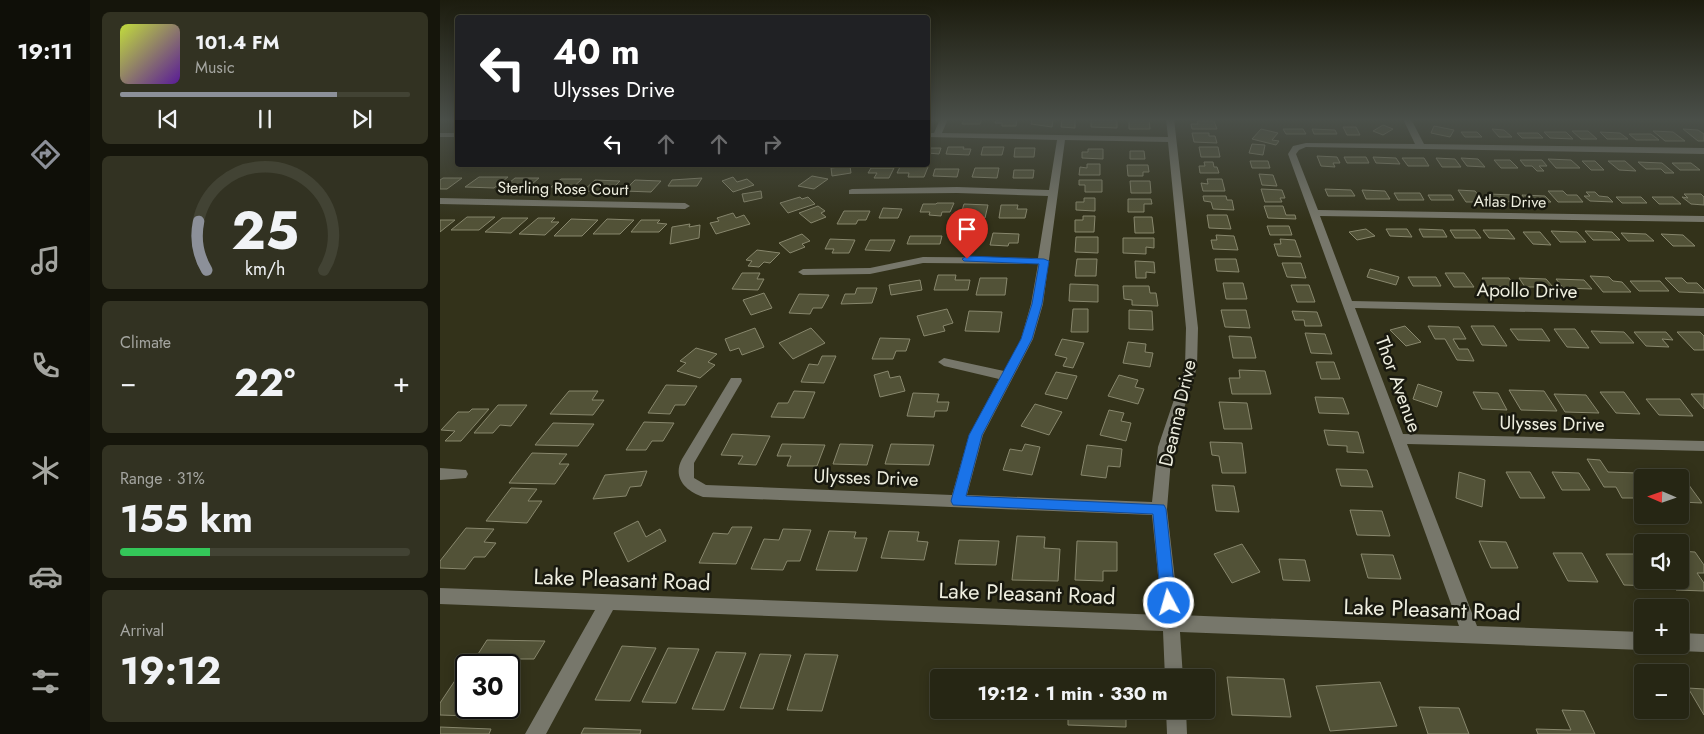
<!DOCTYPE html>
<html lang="en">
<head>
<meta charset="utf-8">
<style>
  body { margin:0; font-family:Jost,sans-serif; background:#323222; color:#f1f3f6; height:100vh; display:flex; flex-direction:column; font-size:19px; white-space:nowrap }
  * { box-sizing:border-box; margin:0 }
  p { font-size:16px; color:#a4a5a0 }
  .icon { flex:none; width:28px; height:28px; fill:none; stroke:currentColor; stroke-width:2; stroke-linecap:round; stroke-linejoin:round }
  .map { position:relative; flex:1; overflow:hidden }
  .sheet { display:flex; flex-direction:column; gap:12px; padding:12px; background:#15150b; width:350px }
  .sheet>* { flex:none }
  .top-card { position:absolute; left:15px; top:15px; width:475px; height:152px; border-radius:5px; box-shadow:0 2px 12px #0003,0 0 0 1px #424334; background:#202124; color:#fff; overflow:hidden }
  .needle { width:32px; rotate:272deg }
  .buttons { position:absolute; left:1194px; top:469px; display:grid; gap:10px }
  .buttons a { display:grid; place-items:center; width:55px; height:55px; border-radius:5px; background:#262614; box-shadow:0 2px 12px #0003,0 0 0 1px #424334; font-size:25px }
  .speed { position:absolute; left:15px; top:654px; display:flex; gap:10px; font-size:25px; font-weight:700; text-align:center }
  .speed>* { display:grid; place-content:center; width:65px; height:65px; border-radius:50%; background:#262614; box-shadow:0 2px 12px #0003,0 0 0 1px #424334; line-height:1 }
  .speed .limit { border:2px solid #111; border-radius:8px; background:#fff; color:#111 }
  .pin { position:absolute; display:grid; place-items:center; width:42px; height:42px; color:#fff; margin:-51px -21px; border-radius:50% 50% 50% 0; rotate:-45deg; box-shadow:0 0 5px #0007 }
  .pin .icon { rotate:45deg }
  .me { position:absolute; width:55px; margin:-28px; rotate:354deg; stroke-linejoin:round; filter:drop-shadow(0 0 4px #0008) }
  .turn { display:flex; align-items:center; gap:18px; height:105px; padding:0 15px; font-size:22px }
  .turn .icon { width:65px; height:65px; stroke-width:2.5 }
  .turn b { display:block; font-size:35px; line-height:42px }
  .lanes { display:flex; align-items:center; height:48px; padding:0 15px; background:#0003; justify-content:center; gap:25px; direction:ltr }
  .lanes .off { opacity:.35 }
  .big { font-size:38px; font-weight:700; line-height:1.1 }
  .sheet .tile { flex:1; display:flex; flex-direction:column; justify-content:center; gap:8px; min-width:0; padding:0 18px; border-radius:8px; background:#323222 }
  .sheet .dial { align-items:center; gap:0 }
  .dial svg { height:130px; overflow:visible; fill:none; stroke:#424334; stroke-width:7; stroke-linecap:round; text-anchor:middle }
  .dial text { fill:#f1f3f6; stroke:none }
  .song { display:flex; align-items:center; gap:15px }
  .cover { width:60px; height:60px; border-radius:8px; background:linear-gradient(135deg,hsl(70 70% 55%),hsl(270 70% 35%)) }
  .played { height:5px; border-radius:2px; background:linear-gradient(90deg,#8c9099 75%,#424334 75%) }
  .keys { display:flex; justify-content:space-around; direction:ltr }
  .heat { display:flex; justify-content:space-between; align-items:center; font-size:28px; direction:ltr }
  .charge { height:8px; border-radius:4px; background:linear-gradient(90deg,#34c759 31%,#424334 0) }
  .trip { position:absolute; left:490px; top:669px; width:285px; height:50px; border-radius:5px; background:#262614; box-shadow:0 2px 12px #0003,0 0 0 1px #424334; font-weight:700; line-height:50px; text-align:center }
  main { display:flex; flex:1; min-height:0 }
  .tabs { display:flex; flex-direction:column; width:90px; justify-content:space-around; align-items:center; background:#0f0f08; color:#a4a5a0 }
  .tabs .icon { width:35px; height:35px }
  .tabs .on { color:#8c9099 }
  .tabs b { font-size:22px; color:#f1f3f6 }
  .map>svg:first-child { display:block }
</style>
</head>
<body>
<main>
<nav class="tabs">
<b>19:11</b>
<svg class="icon on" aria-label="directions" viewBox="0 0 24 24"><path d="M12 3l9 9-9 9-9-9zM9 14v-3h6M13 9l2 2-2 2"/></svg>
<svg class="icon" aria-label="music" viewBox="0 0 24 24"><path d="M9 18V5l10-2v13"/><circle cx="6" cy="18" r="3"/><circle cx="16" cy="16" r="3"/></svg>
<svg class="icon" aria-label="phone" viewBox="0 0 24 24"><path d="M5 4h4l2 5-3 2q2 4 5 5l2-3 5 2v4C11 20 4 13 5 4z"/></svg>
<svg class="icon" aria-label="climate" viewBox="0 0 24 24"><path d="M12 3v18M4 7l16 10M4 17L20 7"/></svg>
<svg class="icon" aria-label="car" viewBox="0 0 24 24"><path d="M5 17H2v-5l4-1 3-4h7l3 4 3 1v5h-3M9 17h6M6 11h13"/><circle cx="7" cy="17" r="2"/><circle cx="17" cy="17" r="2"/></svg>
<svg class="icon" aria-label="filters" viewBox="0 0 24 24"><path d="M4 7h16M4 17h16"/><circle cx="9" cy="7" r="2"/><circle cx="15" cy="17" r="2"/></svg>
</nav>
<section class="sheet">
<div class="tile">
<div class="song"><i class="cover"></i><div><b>101.4 FM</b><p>Music</p></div></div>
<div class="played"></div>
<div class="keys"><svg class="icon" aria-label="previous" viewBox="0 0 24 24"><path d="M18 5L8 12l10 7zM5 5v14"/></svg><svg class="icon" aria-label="pause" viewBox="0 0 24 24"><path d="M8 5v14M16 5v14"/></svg><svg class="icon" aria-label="next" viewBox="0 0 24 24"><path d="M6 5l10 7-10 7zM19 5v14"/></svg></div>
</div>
<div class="tile dial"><svg viewBox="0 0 100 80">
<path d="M14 69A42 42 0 1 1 86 69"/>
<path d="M14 69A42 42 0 0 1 9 39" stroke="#8c9099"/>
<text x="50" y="56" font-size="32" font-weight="700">25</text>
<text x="50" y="72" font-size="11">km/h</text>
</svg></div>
<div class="tile"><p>Climate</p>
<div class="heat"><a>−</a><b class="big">22°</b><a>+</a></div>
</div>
<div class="tile"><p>Range · 31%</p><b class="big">155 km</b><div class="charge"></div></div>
<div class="tile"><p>Arrival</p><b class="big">19:12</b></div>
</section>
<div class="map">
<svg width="1264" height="734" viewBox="0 0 1264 734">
  <rect width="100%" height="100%" fill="#33321a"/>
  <path fill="#3d3c1d" d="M1182,119H1264V124L1200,123Z"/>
  <path fill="#525237" stroke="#88876d" d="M524,119H542L540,124H522Z
    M563,119H577L576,126H562V123H555L556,120Z
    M592,119H613L612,127L591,124Z
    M622,119H635V128L621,127Z
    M689,119H709L710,129H689Z
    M651,120H677V128L651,127Z
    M757,121H774L777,129H752L751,124H758Z
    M943,125L953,129L943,135L933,131Z
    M994,126L1014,130L1010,137L991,133Z
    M903,127H916L920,135H907Z
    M821,129L838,133L832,140L839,141L836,145L812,139Z
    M843,129H863L866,134H846Z
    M872,129L895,130L897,134H874Z
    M1052,129L1064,130L1072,137H1059Z
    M1243,129L1258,130L1264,134V141H1258Z
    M1132,131H1148L1157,139H1141Z
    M1213,131L1233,132L1245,141H1225Z
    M1021,132H1037L1042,137H1025Z
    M1104,132H1126L1133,139L1110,138Z
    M1160,132L1180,133L1188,139H1167Z
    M752,133H769V136H775L777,143L754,142Z
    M1077,133H1098L1103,138H1082Z
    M1189,134H1211L1219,140H1196Z
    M812,144L825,145L823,155L809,153Z
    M508,147H524L523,149H531L529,155L506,154Z
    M543,147H564L562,155H541Z
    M759,147H778L780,157H761Z
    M488,148H501L499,154L488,153Z
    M575,148H595L594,157H574Z
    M648,149H663V159L642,158V152H648Z
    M690,151H704L705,159H690Z
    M877,156L897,157L900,163H893L895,167L881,166Z
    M904,157H926L929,163H907Z
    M933,157L956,158L960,164L936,163Z
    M962,158H984L989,166H968Z
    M996,158L1015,159L1021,167H1002Z
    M1021,158L1038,159L1045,167L1027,166Z
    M1108,159L1131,160L1140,168H1116Z
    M1054,160H1070L1078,168H1061Z
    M1080,160H1102L1107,166H1099L1104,171H1097L1092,166H1085Z
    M810,161H828L830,168H812Z
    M1142,161H1155L1164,170H1151Z
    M1168,161H1185L1196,171L1179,170Z
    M764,162H773L774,167H777L779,173H760L759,166H765Z
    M1198,162L1222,163L1234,173H1225L1221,169H1206Z
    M1232,163H1251L1260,170H1240Z
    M647,164H660V175H639L640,167L647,168Z
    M687,165H708L709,172H703V176H688Z
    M410,166L411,173L392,176L391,168Z
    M460,167H488L484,177H468L469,173H457Z
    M431,168H454L449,178H434L437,173H428Z
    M535,168H559L557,178L532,177Z
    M495,169H519L517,177L493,176Z
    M574,170H594L593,178H573Z
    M819,174L833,175L837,186L822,185Z
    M372,176L388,179L374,189L358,186Z
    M39,177H68L54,188L25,187Z
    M293,177L297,182L307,179L314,185L293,192L282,181Z
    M3,178H22L7,189H0V180Z
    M75,178H99L84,191H68L73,187H64Z
    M262,178L257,186H228L232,180Z
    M121,179H142L129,191H114L118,187H111Z
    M767,179H782L785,191H763L761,183L768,184Z
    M155,180L180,181L169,192L143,191Z
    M195,180L221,181L211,192L184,191Z
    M639,180H662V192H645V185H639Z
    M690,181H710L711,193H691Z
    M821,189L842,190L845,198H840L842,202H825Z
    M885,189L911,190L915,196H888Z
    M922,190L945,191L950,199H926Z
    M1018,190L1035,191L1044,202H1026Z
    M321,191L322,198L304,202L302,194Z
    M1108,191H1123L1127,195H1137L1143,202H1118Z
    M1146,192H1155L1159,196L1168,197L1173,202L1150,201L1144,196H1150Z
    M954,193H980L984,200H958Z
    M1049,194L1072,195L1078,202L1054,201Z
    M1244,194H1261L1264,197V205L1251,204L1242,197L1248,198Z
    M988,195H1011L1014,200H991Z
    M1082,195L1105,196L1111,202H1087Z
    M763,196H786L787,200H792L794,210L773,209L771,202L764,201Z
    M360,197L362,199L368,197L375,204L348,213L340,203Z
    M1176,197H1201L1207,203H1182Z
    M1212,197H1233L1241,204H1219Z
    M644,198H655V211L636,210V202H644Z
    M688,199H711L712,204H704V212H688Z
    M497,203H514L510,212H502L501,216L489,215L490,212H480L483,204H496Z
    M524,204L548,205L545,218L520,217Z
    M561,205H578L577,209H587L585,218H559Z
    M378,206L385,211L381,213L386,217L371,223L359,213Z
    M824,206H843L846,215H855L856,219L828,218Z
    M443,208L462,209L458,218H439Z
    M404,211H430L426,220H418L416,224H397Z
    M293,213L296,218L304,215L310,224L276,234L270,223L279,221L277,218Z
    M767,215H787L791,229L769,228Z
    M643,216H655L654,232H635V220H643Z
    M27,217H55L39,230H11Z
    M694,217H712L714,233H695Z
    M62,218H88L71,233L45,232Z
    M98,218H115L111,222H119L105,235L79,234Z
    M131,219L158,220L142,236H114Z
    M167,219L194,220L180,234H153Z
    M0,220H15L0,232Z
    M201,220H220L217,223L227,224L219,232H191Z
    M250,224L249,227L260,225L259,238L230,244L232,227Z
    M827,226H849L852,235H830Z
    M926,229L935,236L917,240L909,232Z
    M946,229H967L972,237L950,236Z
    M979,229L1003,230L1007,237H983Z
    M1010,230H1035L1041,238H1015Z
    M1043,230H1068L1075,239L1049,238Z
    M514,231L541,232L538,246L526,245L528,241L512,240Z
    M1111,231L1137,232L1146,242H1120Z
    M1145,231L1172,232L1180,240H1153Z
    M1083,232H1100L1111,245L1093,244Z
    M553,233L579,234L578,243H569L568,246L550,245Z
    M1181,233L1206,234L1214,241H1188Z
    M362,234L370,241L362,244L365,247L350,253L339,243Z
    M1221,234L1243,235L1255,246H1233Z
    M776,235L794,236L798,250L773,249L771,240H777Z
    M470,236H502L500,244H467Z
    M636,237H658V253L635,252Z
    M683,238H714V248L706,247V254L683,253Z
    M390,239L415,240L409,253H392L394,249H385Z
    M840,239L855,240L861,257L838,256L834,244H841Z
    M430,240H455L450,251L425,250Z
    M317,250L340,253L330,263L324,262L319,267L308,266L312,261L306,260Z
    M637,259H657L656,276H635Z
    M775,259H796L799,272L777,271Z
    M695,261L714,262L715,273L706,272V278H696Z
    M842,263H861L866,278L847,277Z
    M930,269L959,277L956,285L927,277Z
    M302,273H320L317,279H324L318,290L292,289Z
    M1005,273H1024L1034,287H1014Z
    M498,275H516L515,280H530L528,290H494Z
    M1150,276L1169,277L1173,281L1182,282L1191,292H1163Z
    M968,277H996L1001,286H973Z
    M540,278H567L565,295H536Z
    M1042,278H1069L1075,287L1047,286Z
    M1079,278L1106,279L1113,287H1085Z
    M1225,278H1242L1247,283H1257L1264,290V293L1239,292Z
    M1116,279L1144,280L1152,289L1123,288Z
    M480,280L482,290L451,295L449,285Z
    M1190,281H1220L1229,291H1199Z
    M783,283H803L807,299H786Z
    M630,284L658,285V302L629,301Z
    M851,285H869L875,302H857Z
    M683,286H709L710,293H716L718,306L692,305V300L684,299Z
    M417,288H437L432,303L401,304L405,294H415Z
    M324,293L332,308L311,315L303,300Z
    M359,294L389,295L382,308H373L370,314L349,313Z
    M507,309L513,323L503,326L505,331L484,336L477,316Z
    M633,309H648V332H631Z
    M689,310L712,311L713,330L689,329Z
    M781,310H806L810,328L785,327Z
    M529,311L562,312L559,332L525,331Z
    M852,311L877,312L882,326H865L864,320H855Z
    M965,326L981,342L966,346L950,330Z
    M988,326L1019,327L1026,339H1013L1019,349H1028L1034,361L1017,360L1005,339H995Z
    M1031,326H1054L1067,346L1042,345Z
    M315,328L324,347L302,355L299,348L290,351L285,339Z
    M371,328L385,343L353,359L339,343Z
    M1070,329H1102L1110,341L1078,340Z
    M1114,329H1135L1149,348L1127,347Z
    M1151,331L1184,332L1194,343H1160Z
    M1194,332H1226L1233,340L1222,339L1229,347L1206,346Z
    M1237,332H1260L1264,336V350H1254Z
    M865,333L885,334L892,354L871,353Z
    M789,336L811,337L816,358H793Z
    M440,338L470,339L466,351H456L453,359H432Z
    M622,339L644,343L633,368L623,366L627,358L615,355Z
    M688,342L706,344L705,352L713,353L710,367L683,363Z
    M256,348L277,354L268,362L275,365L260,378L237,371L246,363L240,361Z
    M382,356H396L384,383L361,382L369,364L378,365Z
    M876,362H894L900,379H881Z
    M799,370L825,371L831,394H792L789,378H800Z
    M448,371L450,378L460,376L465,391L440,397L434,375Z
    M616,372L637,376L627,399L605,394Z
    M679,375L698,380L695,387L704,389L698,404L668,396Z
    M978,384L1002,392L997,407L973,399Z
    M226,385L257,386L245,405H235L230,414L208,413Z
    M1069,390L1104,391L1117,411L1081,410Z
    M129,391H158L152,400H164L153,415L110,414Z
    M354,391L375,392L364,418L331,417L338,403H348Z
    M1033,392L1058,393L1067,410L1042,409Z
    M1160,392H1184L1200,414L1176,413Z
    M473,393L499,394L497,402H509L507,411H495L494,417L467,416Z
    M1114,394L1146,395L1159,413L1125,412Z
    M1251,394H1264V409Z
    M875,397L903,398L909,414L879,413Z
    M1206,399H1240L1253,416L1219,415Z
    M779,402L807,403L812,429H784Z
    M595,404L622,412L609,435L581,426Z
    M58,405H87L71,426L60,425L53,433H34Z
    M32,409H49L21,441H5L15,431L1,430L18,412H29Z
    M669,410L684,413L681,421L691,423L686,441L660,435Z
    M204,422L234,423L223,441H212L206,450H186Z
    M113,423L154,424L138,446L95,445Z
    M884,430L918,432L924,453L907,452V446L888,445Z
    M292,434L330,436L316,465L298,464L303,456L281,455Z
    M770,442L802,443L806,473H782L779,456L772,455Z
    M342,444L385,445L377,466H347L351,456H337Z
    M400,444L433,445L427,465L393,464Z
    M451,444L494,445L489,465L445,464Z
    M585,444L600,447L592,475L563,470L570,449L582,451Z
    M647,445L682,449L680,467L668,466L666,478L641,475Z
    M92,453L127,454L119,464H129L115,484L69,483Z
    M1147,459L1160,460L1168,472L1197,473L1202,481V498H1182L1176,487H1164Z
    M896,469L927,470L933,487L901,486Z
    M207,471L201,486L190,487L186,496L153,499L165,475Z
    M1019,472L1045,480L1042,507L1016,498Z
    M1066,472H1090L1105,498H1080Z
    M1112,472L1139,473L1150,490H1122Z
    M1211,476L1243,477L1262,503L1240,502V478Z
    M772,485L794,486L799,512L776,511Z
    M71,488L97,489L88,501H102L87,523L46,521Z
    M910,510L942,511L950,536L917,535Z
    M198,521L206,537L220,529L226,541L188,562L174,533Z
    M292,527H312L296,564L259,563L273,533L288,534Z
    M26,528L54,529L44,542L56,543L45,557H34L25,569L0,568V561Z
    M343,529L371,530L360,561H347L343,570L311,569L324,539L339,540Z
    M389,531L416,532L414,538H427L417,571L376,570Z
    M449,531L479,532L477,541L488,542L484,560L441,558Z
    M577,536L605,537L604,548L620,549L618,581L572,580Z
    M519,540L559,541L556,565L515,564Z
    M637,541L677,542V571H663V581L635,580Z
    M1039,541L1066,542L1078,568H1051Z
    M802,544L820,572L792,583L774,554Z
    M1240,551L1255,552L1264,565V573H1257L1264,583V591L1236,590L1229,580H1240Z
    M1113,553H1142L1158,582L1128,581Z
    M921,554L953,555L961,579L928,578Z
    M1166,554H1196L1202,565V580H1212L1216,586L1184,585Z
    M839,559L865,560L870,581L843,580Z
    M47,640L105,641L94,659H79L73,669H69V665H31Z
    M182,646L216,648L190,701L155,700Z
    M228,648L259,649L236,703L202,702Z
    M276,652L306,653L284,710L252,709Z
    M320,654L351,655L333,709L300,708Z
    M365,654L398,655L382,711L347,710Z
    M18,676H26V708H65L59,717L0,715V703Z
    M787,677L844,679L851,717L792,715Z
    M940,682L957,726L890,731L876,686Z
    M1248,688L1264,689V715Z
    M979,707L1019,708L1029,734H988Z
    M628,710H686V727L628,725Z
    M1122,710L1144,711L1155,734H1098L1096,729L1131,730Z
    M0,727L51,729L49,734H0Z
    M144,728L201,730L200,734H141Z"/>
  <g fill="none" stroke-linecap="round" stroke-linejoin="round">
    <path fill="#77776b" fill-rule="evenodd" d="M500,119H508L502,133L728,137L726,119H734L758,328L757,367L732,447L727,509L739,615L1019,626L848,154L853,146L866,143L975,144L963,119H971L984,144L1264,148V154L866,147L859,150L856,154L878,210L1264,216V222L880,216L912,301L1264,308V316L915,308L963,434L1264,441V451L967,444L1037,626L1202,632V645H1209L1208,647L1202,650L740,632L743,678H725L723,631L173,610L106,734H85L155,610L0,604V588L722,615L712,515L263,497C246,491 232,478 242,459L291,378H301L302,381L254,463V478L266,485L512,495L529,435L559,379L504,366L498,362L504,358L564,371L581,339L591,304L598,264L483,263L430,274L363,275L358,272L363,269L430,268L483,257L598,258L608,196L517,193L409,194V190L412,189L517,187L609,190L617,140L488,137V133H494ZM625,140L728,142L746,328L745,367L718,447L712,502L527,495L543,435L593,339L603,304Z
      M0,133H18V137H0Z
      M0,198L245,203L250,206L245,209L0,204Z
      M0,468L26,470L28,474L26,478L0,480Z
      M1240,633L1264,634V652L1240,651L1234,648L1232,645H1240Z
      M726,710H746L747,734H727Z"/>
  </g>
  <linearGradient id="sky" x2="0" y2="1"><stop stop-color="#1c1c0e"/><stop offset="0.54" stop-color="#4a4f49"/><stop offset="1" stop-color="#4a4f49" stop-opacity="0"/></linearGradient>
  <rect width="1264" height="222" fill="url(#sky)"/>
  <path fill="#1a73e8" stroke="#114b97" d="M527,256L604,259L609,261L602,304L592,339L542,435L526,496L724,505L726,509L736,603L734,608L729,610L723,608L721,603L713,514L513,505L511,501L529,435L581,339L592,304L599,264L524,261L522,259Z"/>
  <g text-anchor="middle" stroke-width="5" stroke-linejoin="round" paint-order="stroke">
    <g font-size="16" fill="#eeeedf" stroke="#19190f">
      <text transform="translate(123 188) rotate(1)" y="6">Sterling Rose Court</text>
      <text transform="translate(1070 201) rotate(1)" y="6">Atlas Drive</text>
    </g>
    <g font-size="19" fill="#eeeedf" stroke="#19190f">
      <text transform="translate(1087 290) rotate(1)" y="7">Apollo Drive</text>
      <text transform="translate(959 384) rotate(70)" y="7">Thor Avenue</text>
      <text transform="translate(737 413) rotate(-77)" y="7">Deanna Drive</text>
      <text transform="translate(1112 423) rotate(1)" y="7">Ulysses Drive</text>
      <text transform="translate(426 477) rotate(2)" y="7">Ulysses Drive</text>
    </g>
    <g font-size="22" fill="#eeeedf" stroke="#19190f">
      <text transform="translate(182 579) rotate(2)" y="8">Lake Pleasant Road</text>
      <text transform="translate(587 593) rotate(2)" y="8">Lake Pleasant Road</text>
      <text transform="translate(992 609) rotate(2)" y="8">Lake Pleasant Road</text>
    </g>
  </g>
</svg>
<div class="buttons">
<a><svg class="needle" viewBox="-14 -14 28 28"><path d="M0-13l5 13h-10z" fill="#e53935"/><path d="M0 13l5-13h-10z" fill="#a4a5a0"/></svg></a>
<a><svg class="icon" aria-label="sound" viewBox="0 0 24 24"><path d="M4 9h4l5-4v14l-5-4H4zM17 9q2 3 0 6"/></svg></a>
<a>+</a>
<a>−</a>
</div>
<div class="speed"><div class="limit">30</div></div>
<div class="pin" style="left:527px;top:259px;background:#d93025"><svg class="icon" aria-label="arrive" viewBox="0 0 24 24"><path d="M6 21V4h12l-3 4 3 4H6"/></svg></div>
<svg class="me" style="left:729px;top:603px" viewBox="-20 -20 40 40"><circle r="17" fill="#1a73e8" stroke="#fff" stroke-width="3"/><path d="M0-11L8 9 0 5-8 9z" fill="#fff"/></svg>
<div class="trip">19:12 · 1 min · 330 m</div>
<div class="top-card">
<div class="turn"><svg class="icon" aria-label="left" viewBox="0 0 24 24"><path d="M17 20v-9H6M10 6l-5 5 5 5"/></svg><div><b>40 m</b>Ulysses Drive</div></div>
<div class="lanes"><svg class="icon" aria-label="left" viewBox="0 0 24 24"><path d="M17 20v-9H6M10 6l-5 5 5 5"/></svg><svg class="icon off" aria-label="ahead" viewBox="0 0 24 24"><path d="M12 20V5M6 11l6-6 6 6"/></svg><svg class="icon off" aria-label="ahead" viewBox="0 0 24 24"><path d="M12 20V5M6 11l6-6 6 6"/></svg><svg class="icon off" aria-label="right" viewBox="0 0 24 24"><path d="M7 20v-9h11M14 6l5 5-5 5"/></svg></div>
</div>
</div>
</main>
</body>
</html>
